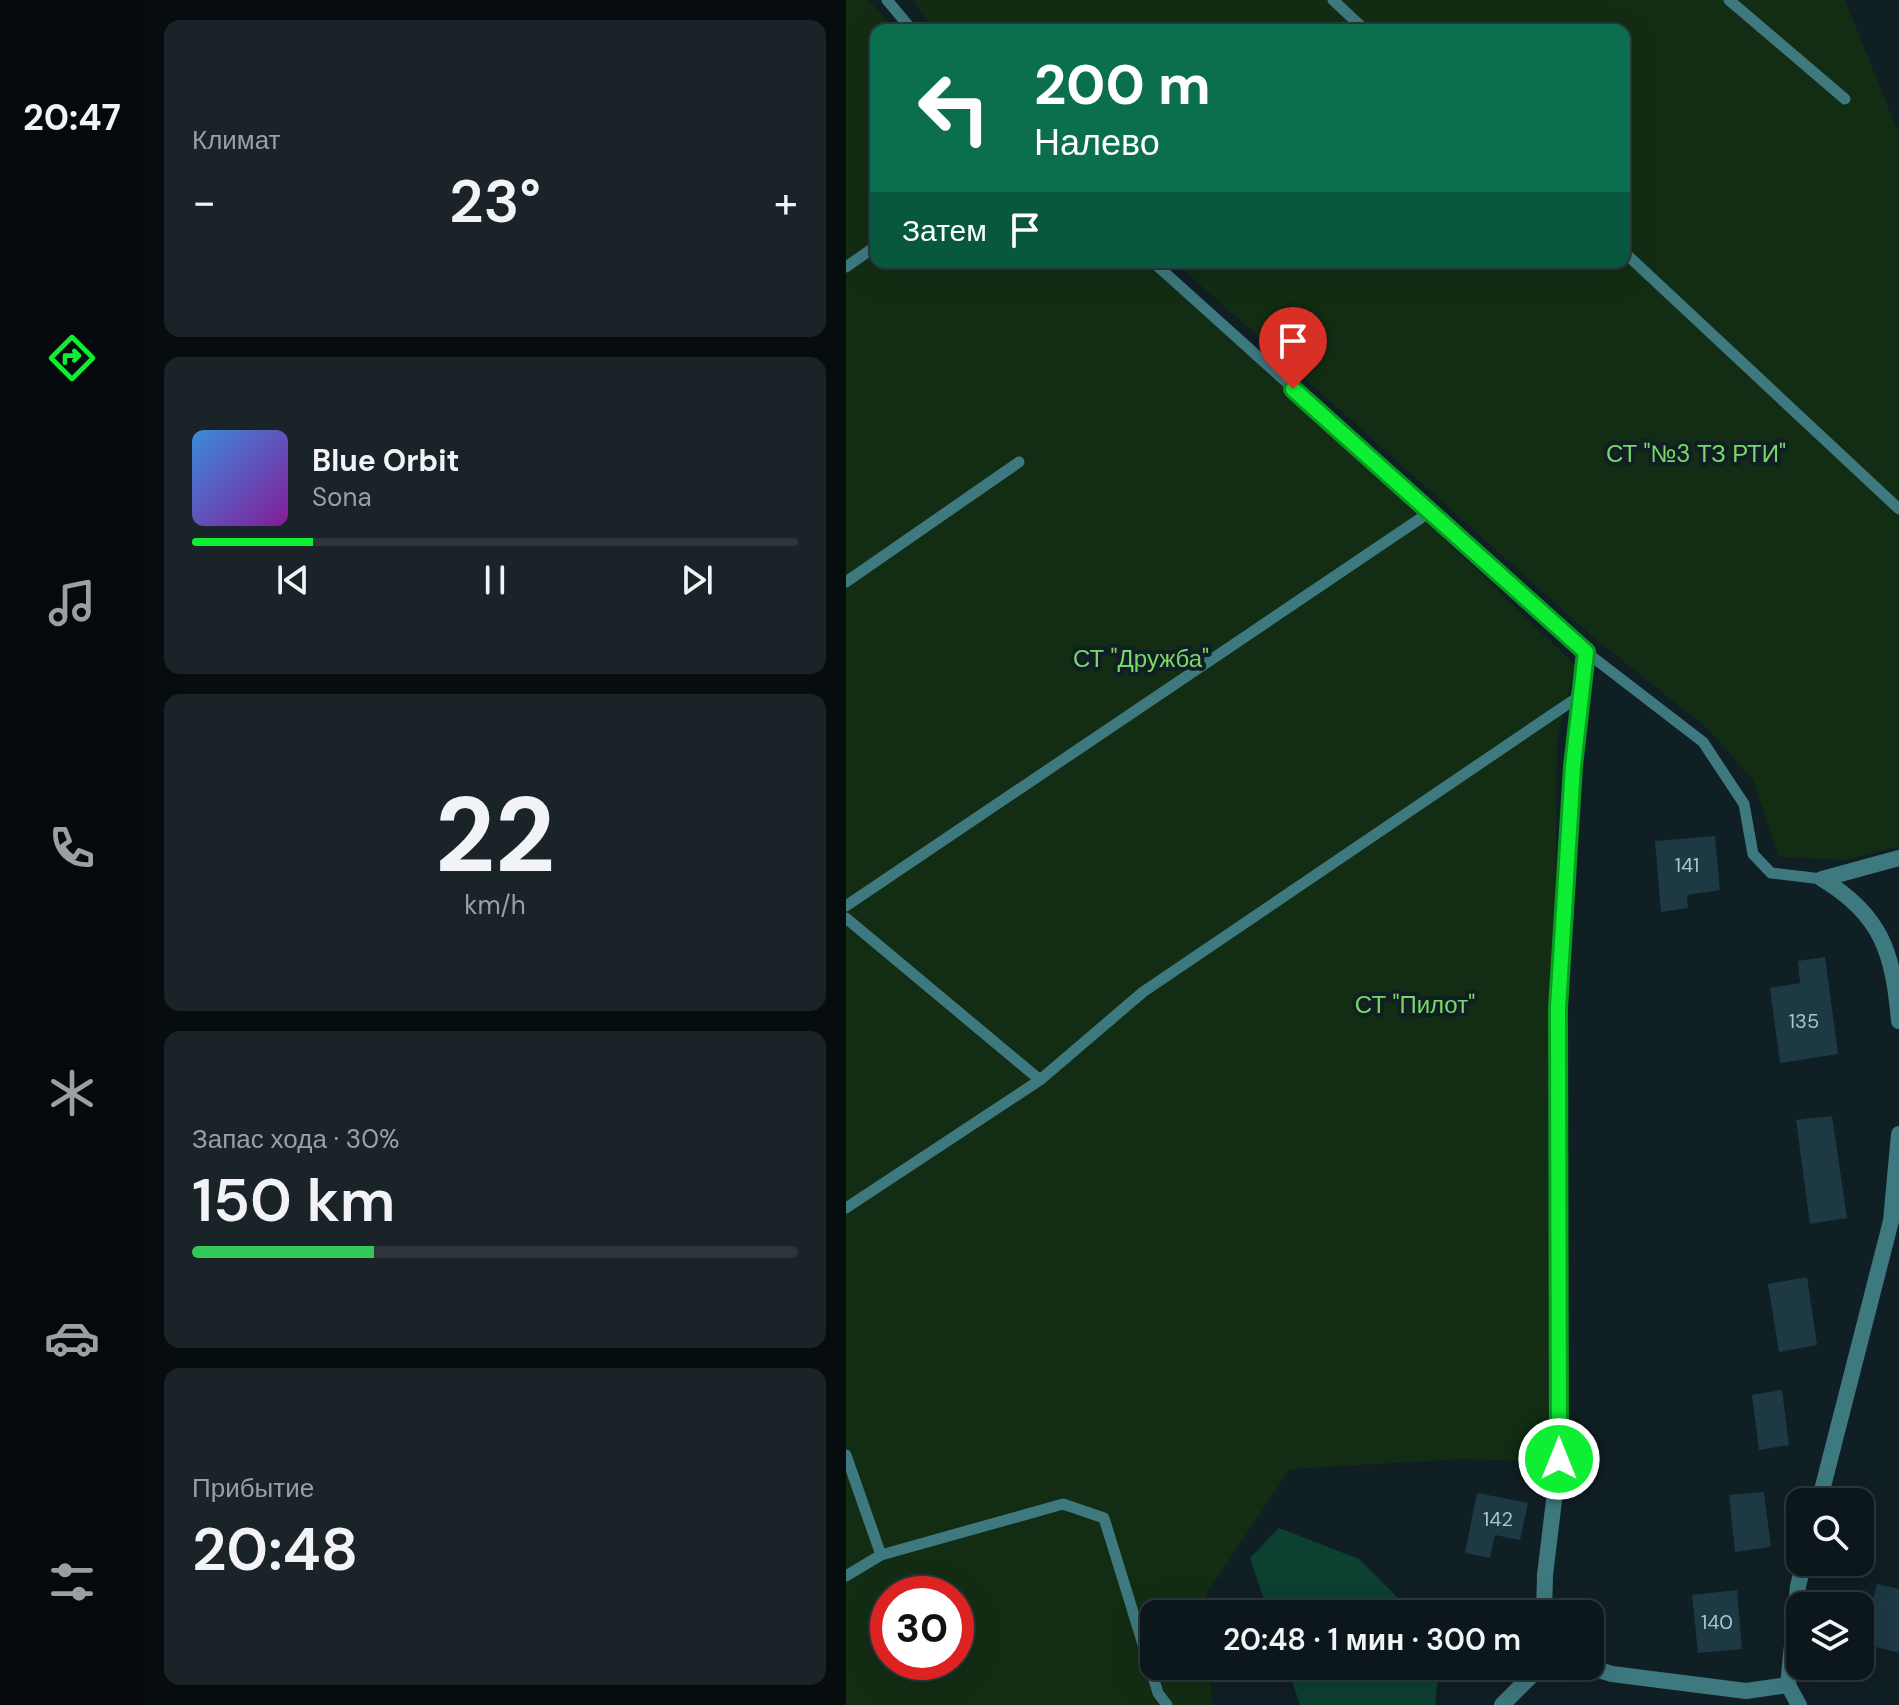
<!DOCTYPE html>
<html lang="ru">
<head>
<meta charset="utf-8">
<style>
  body { margin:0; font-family:"DM Sans",sans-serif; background:#1a2428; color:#f1f3f6; height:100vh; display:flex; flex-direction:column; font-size:30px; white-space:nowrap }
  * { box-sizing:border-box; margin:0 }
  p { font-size:26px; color:#9a9fa3 }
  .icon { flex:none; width:44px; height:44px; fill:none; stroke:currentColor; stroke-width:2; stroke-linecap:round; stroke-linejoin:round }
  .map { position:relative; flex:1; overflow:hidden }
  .side { display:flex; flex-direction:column; gap:20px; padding:20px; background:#070d0f; width:702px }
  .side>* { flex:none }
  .hud { position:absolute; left:24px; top:24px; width:760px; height:244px; border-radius:16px; box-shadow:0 8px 32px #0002,0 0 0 2px #2c363a; background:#0b6e4f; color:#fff; overflow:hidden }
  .buttons { position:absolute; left:940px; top:1488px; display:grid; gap:16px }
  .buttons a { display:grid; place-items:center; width:88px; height:88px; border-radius:16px; background:#0c171b; box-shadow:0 8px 32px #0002,0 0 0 2px #2c363a; font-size:40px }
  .speed { position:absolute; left:24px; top:1576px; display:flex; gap:16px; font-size:40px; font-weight:700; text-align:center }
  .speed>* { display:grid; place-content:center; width:104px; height:104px; border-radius:50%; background:#0c171b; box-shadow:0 8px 32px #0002,0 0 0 2px #2c363a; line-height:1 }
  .speed .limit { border:12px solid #d22; background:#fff; color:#111 }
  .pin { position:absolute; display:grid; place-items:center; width:68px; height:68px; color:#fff; margin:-82px -34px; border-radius:50% 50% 50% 0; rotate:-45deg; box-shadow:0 0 8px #0007 }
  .pin .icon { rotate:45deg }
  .me { position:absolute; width:88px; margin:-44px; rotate:0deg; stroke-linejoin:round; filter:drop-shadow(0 0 6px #0008) }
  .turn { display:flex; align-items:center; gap:28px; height:168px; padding:0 32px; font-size:36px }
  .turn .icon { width:104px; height:104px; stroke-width:2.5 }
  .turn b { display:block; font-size:56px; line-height:68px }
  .then { display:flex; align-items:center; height:76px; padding:0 32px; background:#0003; gap:16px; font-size:30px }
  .big { font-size:60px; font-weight:600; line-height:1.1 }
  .side .tile { flex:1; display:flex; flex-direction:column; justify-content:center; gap:12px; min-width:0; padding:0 28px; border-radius:16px; background:#1a2428 }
  .side .dial { align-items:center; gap:0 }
  .dial b { font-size:104px; line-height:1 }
  .song { display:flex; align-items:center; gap:24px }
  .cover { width:96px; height:96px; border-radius:12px; background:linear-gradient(135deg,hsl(210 70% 55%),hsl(290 70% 35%)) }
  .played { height:8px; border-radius:4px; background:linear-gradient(90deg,#0eef34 20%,#2c363a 20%) }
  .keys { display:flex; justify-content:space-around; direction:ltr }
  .heat { display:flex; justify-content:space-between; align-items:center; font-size:44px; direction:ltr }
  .charge { height:12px; border-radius:6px; background:linear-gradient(90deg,#34c759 30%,#2c363a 0) }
  .trip { position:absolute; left:294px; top:1600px; width:464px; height:80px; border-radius:16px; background:#0c171b; box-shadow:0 8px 32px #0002,0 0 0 2px #2c363a; font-weight:600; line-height:80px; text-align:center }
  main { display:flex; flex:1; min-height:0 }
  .tabs { display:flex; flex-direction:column; width:144px; justify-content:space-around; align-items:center; background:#05090b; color:#9a9fa3 }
  .tabs .icon { width:56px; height:56px }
  .tabs .on { color:#0eef34 }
  .tabs b { font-size:36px; color:#f1f3f6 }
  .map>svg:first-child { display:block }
</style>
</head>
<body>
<main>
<nav class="tabs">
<b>20:47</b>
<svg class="icon on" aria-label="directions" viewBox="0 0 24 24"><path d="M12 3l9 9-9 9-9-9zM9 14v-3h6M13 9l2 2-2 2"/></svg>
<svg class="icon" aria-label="music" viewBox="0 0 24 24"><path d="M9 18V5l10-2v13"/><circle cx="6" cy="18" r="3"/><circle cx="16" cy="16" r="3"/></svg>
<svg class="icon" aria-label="phone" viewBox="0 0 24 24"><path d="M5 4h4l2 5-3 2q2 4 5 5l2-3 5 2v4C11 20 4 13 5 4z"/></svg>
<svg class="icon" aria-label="climate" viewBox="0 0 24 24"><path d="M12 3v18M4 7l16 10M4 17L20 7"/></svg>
<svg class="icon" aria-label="car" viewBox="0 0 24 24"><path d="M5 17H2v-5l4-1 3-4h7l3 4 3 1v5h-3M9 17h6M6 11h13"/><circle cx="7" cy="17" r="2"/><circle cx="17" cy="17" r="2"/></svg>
<svg class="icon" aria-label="filters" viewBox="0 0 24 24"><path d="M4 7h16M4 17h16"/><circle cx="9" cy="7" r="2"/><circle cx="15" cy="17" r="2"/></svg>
</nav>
<section class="side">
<div class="tile"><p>Климат</p>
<div class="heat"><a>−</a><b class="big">23°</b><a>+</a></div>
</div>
<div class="tile">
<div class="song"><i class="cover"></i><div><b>Blue Orbit</b><p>Sona</p></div></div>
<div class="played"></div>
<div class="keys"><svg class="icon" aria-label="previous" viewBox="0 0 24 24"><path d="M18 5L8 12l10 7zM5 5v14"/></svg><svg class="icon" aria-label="pause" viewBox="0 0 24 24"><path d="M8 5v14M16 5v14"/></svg><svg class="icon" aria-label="next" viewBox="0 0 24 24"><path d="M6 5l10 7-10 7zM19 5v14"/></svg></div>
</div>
<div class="tile dial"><b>22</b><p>km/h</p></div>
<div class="tile"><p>Запас хода · 30%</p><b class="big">150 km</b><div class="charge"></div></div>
<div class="tile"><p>Прибытие</p><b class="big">20:48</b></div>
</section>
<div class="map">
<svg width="1053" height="1705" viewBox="0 0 1053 1705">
  <rect width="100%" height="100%" fill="#101f24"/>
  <path fill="#132d14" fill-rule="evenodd" d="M0,0H22L50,30H30V262H303L379,328L729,665L711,741L703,1462L616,1459L444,1469L360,1595L361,1614H308V1666H364L366,1705H0ZM42,1594H110V1662H42Z
    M66,0H999L1053,134V846L1001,860L933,857L907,780L859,726L747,637L329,262H778V30H88Z"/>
  <path fill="#0d4031" d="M433,1528L513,1559L568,1614H423L404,1558Z
    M441,1666H593L589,1705H454Z"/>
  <path fill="#1d3944" d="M869,836L874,890L841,895L842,908L815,912L809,841Z
    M979,957L992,1054L934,1063L924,988L954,983L952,961Z
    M986,1116L1001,1218L964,1224L950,1120Z
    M961,1277L971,1345L933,1352L922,1284Z
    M936,1390L943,1445L913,1450L906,1395Z
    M918,1492L925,1547L889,1552L883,1495Z
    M631,1493L682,1503L674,1540L649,1535L644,1558L619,1553Z
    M1031,1584L1053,1589V1653L1015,1643Z
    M891,1590L896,1649L852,1653L846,1595Z"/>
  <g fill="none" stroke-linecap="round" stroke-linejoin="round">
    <path stroke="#3e7980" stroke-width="11" d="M41,0L66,30
      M487,0L519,30
      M883,0L999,99
      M778,252L1053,509
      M307,262L740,652L857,742L898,804L907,854L925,873L976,879
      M0,267L30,246
      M0,582L173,462
      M0,906L584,512
      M0,918L194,1080L297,992L735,695
      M0,1208L194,1080
      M0,1455L35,1555L0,1576
      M35,1555L217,1504L258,1518L312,1693L321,1705"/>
    <path stroke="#3e7980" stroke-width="16" d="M976,879C1036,915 1047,953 1053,1021
      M976,879L1053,858
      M973,1502L1045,1221L1053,1134
      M698,1614L699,1575L713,1459L712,1008L727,766L740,652
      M739,1666L766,1674L900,1691L942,1685
      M656,1705L695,1666
      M953,1705L942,1685L952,1586L958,1562"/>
  </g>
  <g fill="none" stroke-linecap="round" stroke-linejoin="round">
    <defs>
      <path id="route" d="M447,389L740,652L727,766L712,1008L713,1459"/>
    </defs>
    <use href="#route" stroke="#099b22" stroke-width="20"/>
    <use href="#route" stroke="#0eef34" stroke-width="14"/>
  </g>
  <g text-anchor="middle" stroke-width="8" stroke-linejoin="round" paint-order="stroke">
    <g font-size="20" fill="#a7c6cf">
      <text x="841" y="872">141</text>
      <text x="958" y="1028">135</text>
      <text x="652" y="1526">142</text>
      <text x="871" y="1629">140</text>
    </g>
    <g font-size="24" fill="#7ad965" stroke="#101f24">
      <text x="850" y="462">СТ "№3 ТЗ РТИ"</text>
      <text x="295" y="667">СТ "Дружба"</text>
      <text x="569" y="1013">СТ "Пилот"</text>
    </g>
  </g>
</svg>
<div class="buttons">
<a><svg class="icon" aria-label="search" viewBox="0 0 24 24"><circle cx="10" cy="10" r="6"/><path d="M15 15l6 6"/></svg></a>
<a><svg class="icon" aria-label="layers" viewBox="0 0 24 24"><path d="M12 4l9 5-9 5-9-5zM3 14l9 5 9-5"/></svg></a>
</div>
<div class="speed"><div class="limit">30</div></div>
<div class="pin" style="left:447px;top:389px;background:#d93025"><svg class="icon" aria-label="arrive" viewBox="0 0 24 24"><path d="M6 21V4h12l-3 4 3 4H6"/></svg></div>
<svg class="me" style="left:713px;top:1459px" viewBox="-20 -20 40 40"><circle r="17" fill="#0eef34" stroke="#fff" stroke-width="3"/><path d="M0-11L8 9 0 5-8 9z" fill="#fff"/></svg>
<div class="trip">20:48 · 1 мин · 300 m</div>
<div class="hud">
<div class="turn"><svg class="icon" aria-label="left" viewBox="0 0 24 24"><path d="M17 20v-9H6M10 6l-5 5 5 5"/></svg><div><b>200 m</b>Налево</div></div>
<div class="then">Затем<svg class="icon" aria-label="arrive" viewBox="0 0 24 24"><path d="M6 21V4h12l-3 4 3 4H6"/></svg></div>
</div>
</div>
</main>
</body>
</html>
